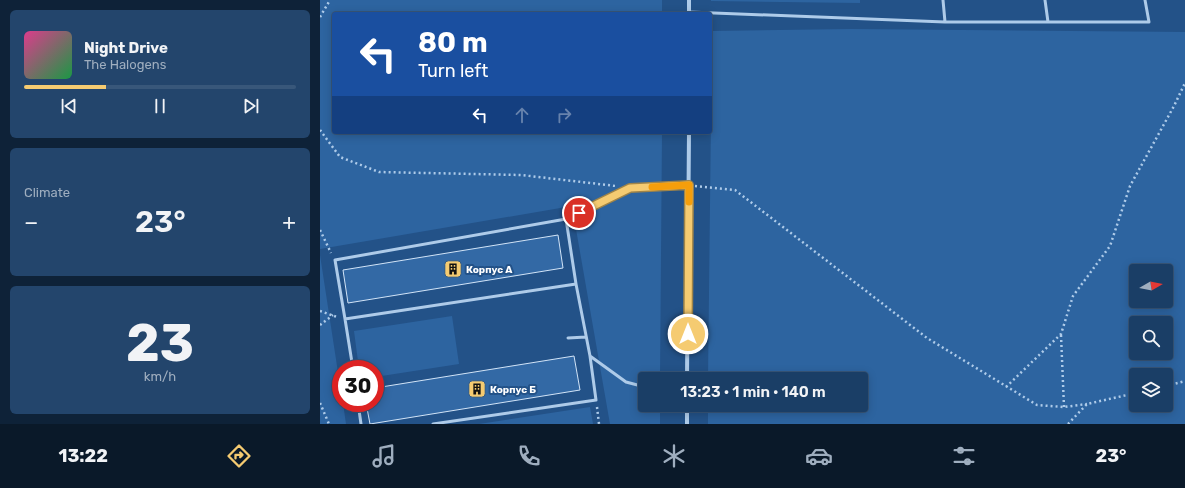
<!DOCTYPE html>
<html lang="en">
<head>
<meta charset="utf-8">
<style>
  body { margin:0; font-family:Rubik,sans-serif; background:#23456c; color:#f1f3f6; height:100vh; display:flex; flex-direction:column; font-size:15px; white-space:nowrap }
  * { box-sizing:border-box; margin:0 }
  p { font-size:13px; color:#9faebf }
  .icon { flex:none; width:22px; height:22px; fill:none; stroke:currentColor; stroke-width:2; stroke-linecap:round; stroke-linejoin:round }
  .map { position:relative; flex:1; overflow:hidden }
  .panel { display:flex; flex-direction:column; gap:10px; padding:10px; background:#0e2238; width:320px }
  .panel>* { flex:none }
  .hud { position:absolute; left:12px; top:12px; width:380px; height:122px; border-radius:4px; box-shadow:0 2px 10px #0003,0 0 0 1px #38577a; background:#1a4fa0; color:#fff; overflow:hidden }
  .needle { width:26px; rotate:81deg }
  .fabs { position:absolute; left:809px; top:264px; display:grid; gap:8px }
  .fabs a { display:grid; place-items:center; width:44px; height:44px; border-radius:4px; background:#1a3e66; box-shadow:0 2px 10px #0003,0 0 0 1px #38577a; font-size:20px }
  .speed { position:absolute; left:12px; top:360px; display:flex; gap:8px; font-size:20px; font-weight:700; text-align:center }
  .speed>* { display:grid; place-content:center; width:52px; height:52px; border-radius:50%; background:#1a3e66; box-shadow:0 2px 10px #0003,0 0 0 1px #38577a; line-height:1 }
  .speed .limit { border:6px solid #d22; background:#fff; color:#111 }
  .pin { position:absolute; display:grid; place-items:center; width:34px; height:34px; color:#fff; margin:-17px; border:2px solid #fff; border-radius:50%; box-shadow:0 1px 4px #0007 }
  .me { position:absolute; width:44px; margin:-22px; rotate:0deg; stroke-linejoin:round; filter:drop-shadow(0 0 3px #0008) }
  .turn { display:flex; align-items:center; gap:14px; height:84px; padding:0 20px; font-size:18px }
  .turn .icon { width:52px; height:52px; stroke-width:2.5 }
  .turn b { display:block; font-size:28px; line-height:34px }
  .lanes { display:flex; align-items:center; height:38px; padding:0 20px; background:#0003; justify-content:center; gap:20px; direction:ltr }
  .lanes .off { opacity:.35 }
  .big { font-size:30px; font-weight:600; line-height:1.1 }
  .panel .widget { flex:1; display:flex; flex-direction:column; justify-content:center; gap:6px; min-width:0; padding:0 14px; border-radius:6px; background:#23456c }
  .panel .dial { align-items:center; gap:0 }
  .dial b { font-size:52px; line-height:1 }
  .song { display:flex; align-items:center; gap:12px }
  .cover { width:48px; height:48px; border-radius:6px; background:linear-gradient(135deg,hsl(330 70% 55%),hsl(140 70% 35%)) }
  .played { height:4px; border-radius:2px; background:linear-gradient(90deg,#f5cb71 30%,#38577a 30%) }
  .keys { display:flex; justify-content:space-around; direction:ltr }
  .heat { display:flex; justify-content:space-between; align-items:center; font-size:22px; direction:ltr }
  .trip { position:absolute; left:318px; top:372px; width:230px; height:40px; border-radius:4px; background:#1a3e66; box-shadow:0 2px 10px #0003,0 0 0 1px #38577a; font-weight:600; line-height:40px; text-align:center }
  .tabs { display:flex; height:64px; justify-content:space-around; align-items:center; background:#0a1929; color:#9faebf }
  .tabs .icon { width:28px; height:28px }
  .tabs .current { color:#f5cb71 }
  .tabs b { font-size:18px; color:#f1f3f6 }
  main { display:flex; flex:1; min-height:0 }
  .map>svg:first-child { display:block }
</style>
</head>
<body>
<main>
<section class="panel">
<div class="widget">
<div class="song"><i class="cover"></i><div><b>Night Drive</b><p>The Halogens</p></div></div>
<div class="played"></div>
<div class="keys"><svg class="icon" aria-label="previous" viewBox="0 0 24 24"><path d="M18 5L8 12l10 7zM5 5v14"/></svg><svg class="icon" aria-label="pause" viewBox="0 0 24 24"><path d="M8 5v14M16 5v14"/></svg><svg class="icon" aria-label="next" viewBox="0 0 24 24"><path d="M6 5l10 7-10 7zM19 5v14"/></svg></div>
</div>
<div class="widget"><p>Climate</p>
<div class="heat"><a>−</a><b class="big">23°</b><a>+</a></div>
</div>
<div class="widget dial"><b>23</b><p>km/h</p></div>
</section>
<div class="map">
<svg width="865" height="424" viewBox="0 0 865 424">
  <rect width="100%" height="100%" fill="#235288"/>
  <path fill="#2d64a0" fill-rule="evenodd" d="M0,0H342V14H14V132H342L340,379H325V405H340V424H290L252,206L0,249Z
    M391,0H540V3L391,1Z
    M531,29L865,32V424H388V405H541V379H388L392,31ZM816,271H846V301H816ZM816,323H846V353H816ZM816,375H846V405H816Z
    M0,255L21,392V403H23L26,424H0Z
    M132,316L139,364L55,377V369H39L34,331Z
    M270,407L273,424H159Z"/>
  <path fill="#3369a5" stroke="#d2e4f7" d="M238,235L243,268L28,303L23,270Z
    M254,356L260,390L50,424L46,403H55V388Z"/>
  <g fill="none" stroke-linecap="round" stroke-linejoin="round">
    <path stroke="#aecbe9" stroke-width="2.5" stroke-dasharray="2 3" stroke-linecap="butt" d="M0,17L10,0
      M0,130L20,157L59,172L201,175L296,186
      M375,186L415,190L607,338L717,405L744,407L767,404
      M0,230L11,253
      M0,311L17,317
      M0,325L13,315
      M741,335L744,407
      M846,386L865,381
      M686,387L741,334L753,296L790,246L810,186L854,106L865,83
      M0,403L9,424
      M277,407L279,424
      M748,424L767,404L816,393"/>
    <path stroke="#aecbe9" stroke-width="3" d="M623,0L625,22
      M725,0L728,22
      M369,12L625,22H829L825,0
      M246,219L256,284L25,319L15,260L246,219L310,188L369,185
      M25,319L33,369
      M248,338L266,337
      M270,356L306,382L325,387
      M38,403L41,424
      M113,424L276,400L270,356L256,284"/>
    <path stroke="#aecbe9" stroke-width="4" d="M369,14V0
      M367,379L369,132
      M367,424V405"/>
  </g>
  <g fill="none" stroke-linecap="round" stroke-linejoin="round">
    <defs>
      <path id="route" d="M259,213L310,188L369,185L368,334"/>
    </defs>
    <use href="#route" stroke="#9f8449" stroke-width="10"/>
    <use href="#route" stroke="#f5cb71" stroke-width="7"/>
    <path stroke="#f59e0b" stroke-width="7" d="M332,187L369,185V202"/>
  </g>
  <defs>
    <symbol id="building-square" viewBox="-11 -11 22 22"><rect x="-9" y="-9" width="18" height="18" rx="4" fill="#f5cb71" stroke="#235288"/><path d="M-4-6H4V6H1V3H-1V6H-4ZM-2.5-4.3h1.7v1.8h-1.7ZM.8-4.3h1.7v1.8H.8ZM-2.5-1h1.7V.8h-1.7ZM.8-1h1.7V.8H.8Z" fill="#111"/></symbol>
  </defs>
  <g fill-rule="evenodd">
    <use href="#building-square" x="123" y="259" width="20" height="20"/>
    <use href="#building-square" x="147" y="379" width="20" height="20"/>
  </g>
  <g text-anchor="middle" stroke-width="4" stroke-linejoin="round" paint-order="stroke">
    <g font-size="10" font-weight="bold" fill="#fff" stroke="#235288" text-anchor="start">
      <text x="146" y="273">Корпус А</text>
      <text x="170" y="393">Корпус Б</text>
    </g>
  </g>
</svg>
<div class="fabs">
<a><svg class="needle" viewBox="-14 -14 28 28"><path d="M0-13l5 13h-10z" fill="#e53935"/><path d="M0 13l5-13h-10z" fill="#9faebf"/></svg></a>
<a><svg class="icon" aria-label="search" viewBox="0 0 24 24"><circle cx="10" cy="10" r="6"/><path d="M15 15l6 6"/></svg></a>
<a><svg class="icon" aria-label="layers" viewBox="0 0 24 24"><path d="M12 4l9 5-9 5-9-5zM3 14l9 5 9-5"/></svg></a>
</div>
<div class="speed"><div class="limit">30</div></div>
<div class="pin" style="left:259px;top:213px;background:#d93025"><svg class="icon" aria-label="arrive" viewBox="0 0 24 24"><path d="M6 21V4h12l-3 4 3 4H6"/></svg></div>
<svg class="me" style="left:368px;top:334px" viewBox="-20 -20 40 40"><circle r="17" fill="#f5cb71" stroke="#fff" stroke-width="3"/><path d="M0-11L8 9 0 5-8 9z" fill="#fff"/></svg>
<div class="trip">13:23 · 1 min · 140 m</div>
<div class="hud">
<div class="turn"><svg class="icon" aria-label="left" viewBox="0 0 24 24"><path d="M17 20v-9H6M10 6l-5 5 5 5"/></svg><div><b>80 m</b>Turn left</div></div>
<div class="lanes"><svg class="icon" aria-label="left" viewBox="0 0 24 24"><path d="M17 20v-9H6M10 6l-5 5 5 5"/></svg><svg class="icon off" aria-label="ahead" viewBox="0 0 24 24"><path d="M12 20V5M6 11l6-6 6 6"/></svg><svg class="icon off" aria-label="right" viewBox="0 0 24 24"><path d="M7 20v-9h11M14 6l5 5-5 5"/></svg></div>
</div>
</div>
</main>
<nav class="tabs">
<b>13:22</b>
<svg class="icon current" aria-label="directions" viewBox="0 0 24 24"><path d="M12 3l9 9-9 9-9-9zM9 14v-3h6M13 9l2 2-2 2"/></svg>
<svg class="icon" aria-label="music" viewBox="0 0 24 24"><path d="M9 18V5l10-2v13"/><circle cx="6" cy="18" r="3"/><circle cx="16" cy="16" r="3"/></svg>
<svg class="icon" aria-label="phone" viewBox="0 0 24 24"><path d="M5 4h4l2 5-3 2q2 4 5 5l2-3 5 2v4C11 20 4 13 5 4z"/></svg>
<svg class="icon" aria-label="climate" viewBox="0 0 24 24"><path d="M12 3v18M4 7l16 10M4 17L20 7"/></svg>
<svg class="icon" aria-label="car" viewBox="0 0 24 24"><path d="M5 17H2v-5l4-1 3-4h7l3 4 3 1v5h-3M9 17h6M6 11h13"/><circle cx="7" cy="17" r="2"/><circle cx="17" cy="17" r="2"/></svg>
<svg class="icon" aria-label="filters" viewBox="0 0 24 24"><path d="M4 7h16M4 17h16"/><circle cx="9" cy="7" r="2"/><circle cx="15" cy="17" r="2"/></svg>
<b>23°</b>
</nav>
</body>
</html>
